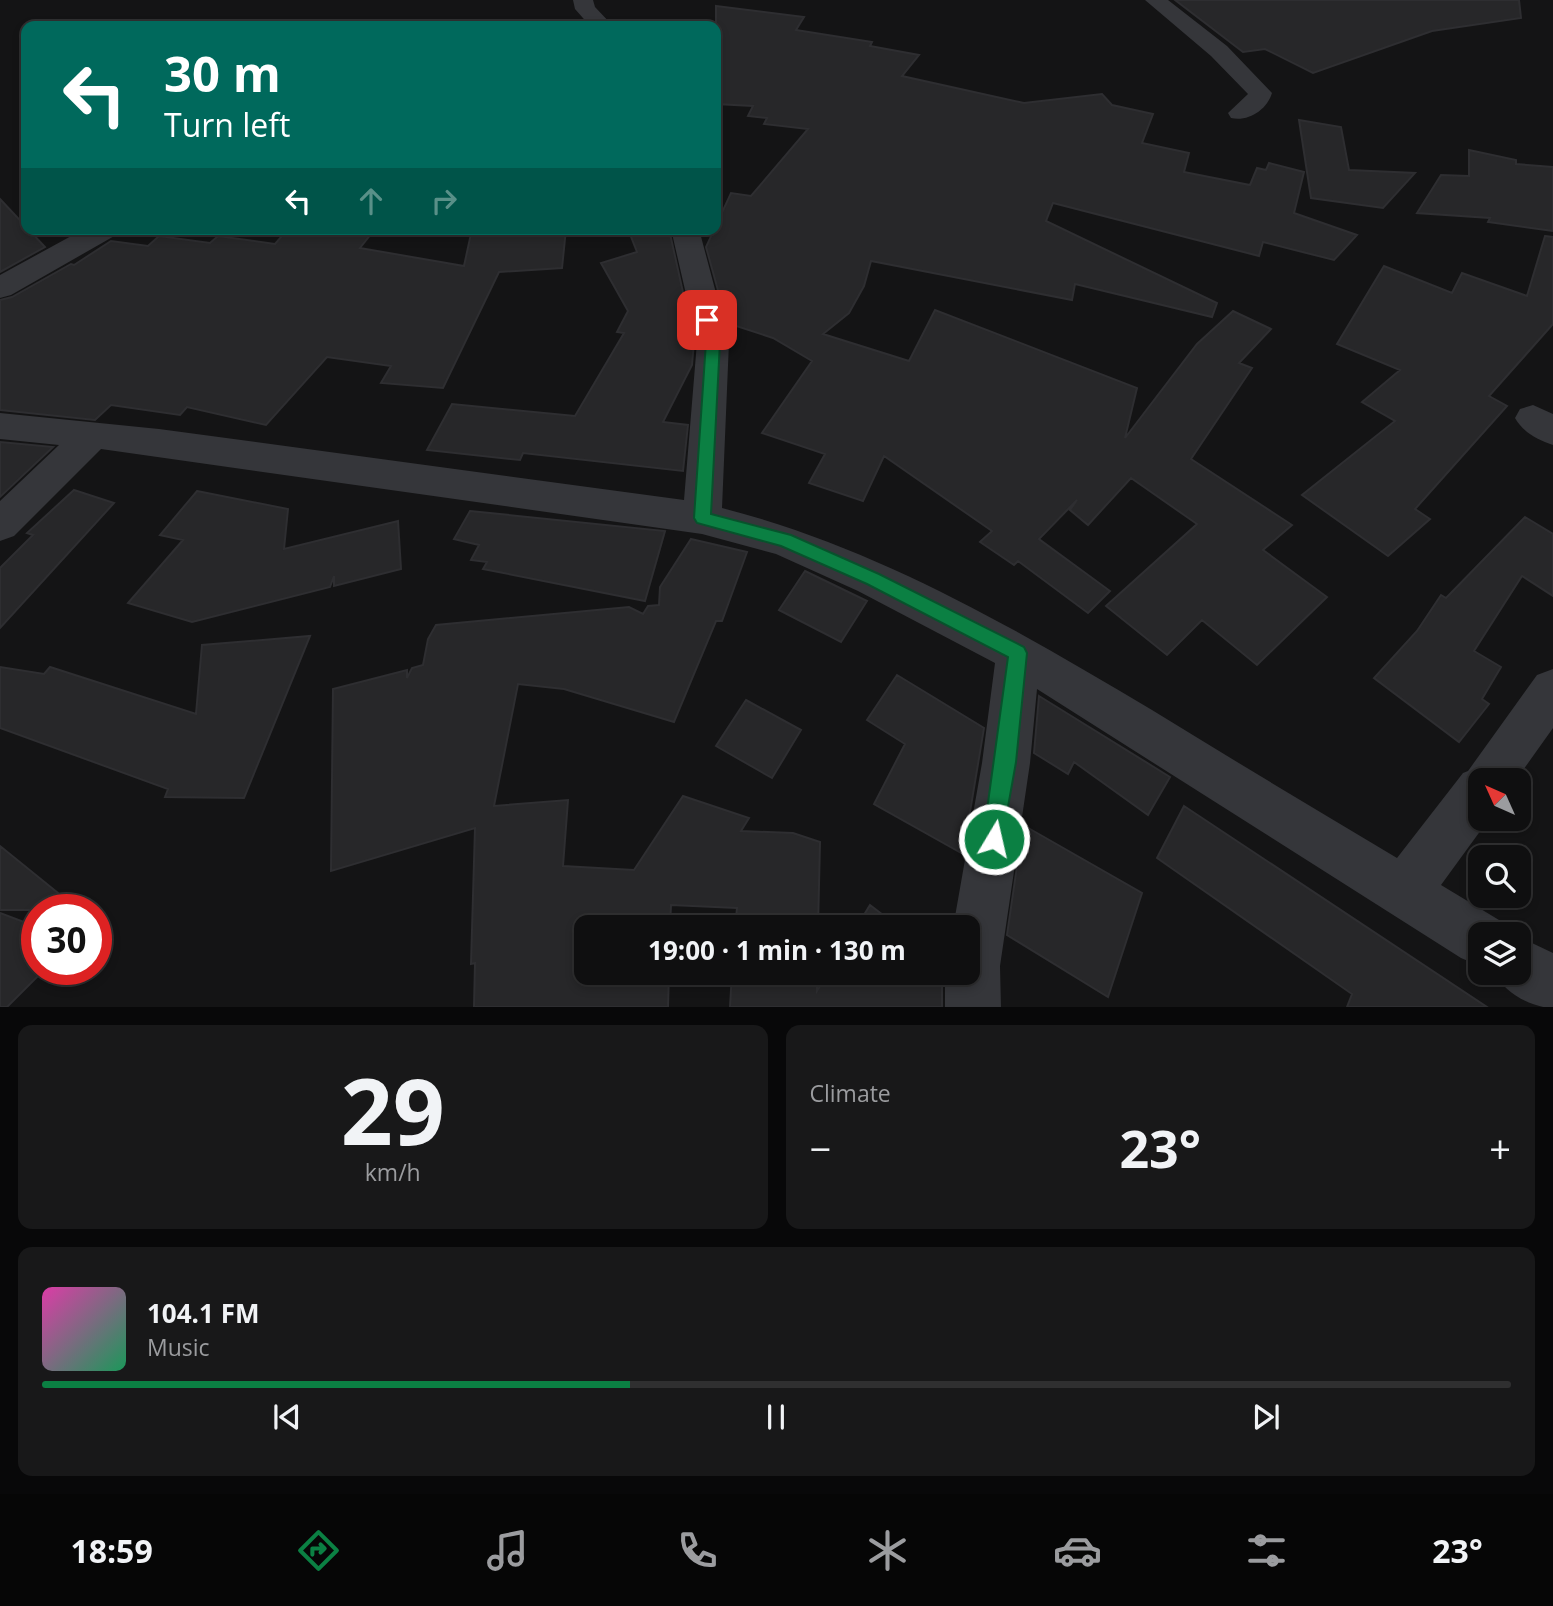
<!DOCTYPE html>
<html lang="en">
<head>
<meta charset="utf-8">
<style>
  body { margin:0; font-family:"Open Sans",sans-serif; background:#181819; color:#f1f3f6; height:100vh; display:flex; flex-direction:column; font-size:26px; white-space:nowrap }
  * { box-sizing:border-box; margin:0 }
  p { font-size:23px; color:#9b9c9f }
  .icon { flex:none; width:38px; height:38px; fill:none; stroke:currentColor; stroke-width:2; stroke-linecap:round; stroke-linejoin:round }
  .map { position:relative; height:1007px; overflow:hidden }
  .details { display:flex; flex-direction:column; gap:18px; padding:18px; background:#080809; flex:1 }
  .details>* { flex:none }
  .banner { position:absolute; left:21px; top:21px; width:700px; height:214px; border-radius:14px; box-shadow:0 4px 10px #0003,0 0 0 2px #2f2f30; background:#00695c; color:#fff; overflow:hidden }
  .needle { width:46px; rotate:315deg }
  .buttons { position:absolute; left:1468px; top:768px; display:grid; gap:14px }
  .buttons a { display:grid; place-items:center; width:63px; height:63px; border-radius:14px; background:#0f0f10; box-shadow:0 4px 10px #0003,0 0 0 2px #2f2f30; font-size:35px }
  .speed { position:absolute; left:21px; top:894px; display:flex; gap:14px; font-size:35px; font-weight:700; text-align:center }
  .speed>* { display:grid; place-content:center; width:91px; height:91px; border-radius:50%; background:#0f0f10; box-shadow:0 4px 10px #0003,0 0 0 2px #2f2f30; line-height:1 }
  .speed .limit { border:10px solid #d22; background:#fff; color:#111 }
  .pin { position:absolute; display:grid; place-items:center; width:60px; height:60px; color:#fff; margin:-30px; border-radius:14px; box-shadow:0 4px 10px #0006 }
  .me { position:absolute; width:77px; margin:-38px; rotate:9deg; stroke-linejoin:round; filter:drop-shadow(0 0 5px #0008) }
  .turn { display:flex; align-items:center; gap:24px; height:147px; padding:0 28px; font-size:32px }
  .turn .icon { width:91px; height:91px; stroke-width:2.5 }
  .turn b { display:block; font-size:49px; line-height:60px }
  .lanes { display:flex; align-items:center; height:66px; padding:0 28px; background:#0003; justify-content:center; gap:35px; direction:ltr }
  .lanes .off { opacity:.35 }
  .big { font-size:52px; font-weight:700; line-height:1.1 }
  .details .tile { flex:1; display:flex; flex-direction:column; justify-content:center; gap:10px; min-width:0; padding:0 24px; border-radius:14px; background:#181819 }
  .details .dial { align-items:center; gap:0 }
  .dial b { font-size:91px; line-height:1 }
  .song { display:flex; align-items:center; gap:21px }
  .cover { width:84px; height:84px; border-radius:10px; background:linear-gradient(135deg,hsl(320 70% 55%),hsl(150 70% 35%)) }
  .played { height:7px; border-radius:4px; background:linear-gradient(90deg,#0b8043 40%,#2f2f30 40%) }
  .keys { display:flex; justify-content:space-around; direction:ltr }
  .heat { display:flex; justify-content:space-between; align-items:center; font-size:38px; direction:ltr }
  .details .tiles { flex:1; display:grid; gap:18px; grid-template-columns:1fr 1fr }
  .tile:last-child { grid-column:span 2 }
  .trip { position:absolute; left:574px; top:915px; width:406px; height:70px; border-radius:14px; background:#0f0f10; box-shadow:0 4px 10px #0003,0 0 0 2px #2f2f30; font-weight:700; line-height:70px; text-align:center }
  .menu { display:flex; height:112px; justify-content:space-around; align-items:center; background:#060606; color:#9b9c9f }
  .menu .icon { width:49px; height:49px }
  .menu .active { color:#0b8043 }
  .menu b { font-size:32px; color:#f1f3f6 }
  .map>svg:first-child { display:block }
</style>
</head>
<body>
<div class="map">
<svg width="1553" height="1008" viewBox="0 0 1553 1008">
  <rect width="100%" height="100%" fill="#141415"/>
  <path fill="#272729" stroke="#2e2e31" stroke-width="2" d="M1175,0H1519L1521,18L1432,31L1313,73L1265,49L1243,52Z
    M716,6L804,17L796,30L872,42L870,46L919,55L902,76L1024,103L1102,94L1112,105L1153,114L1142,143L1189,153L1184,172L1250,185L1257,168L1266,170L1269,163L1304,172L1294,213L1357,235L1334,260L1263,242L1259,256L1053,203L1046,221L1217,303L1212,317L1075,284L1072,300L871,261L864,286L849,313L823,334L909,361L935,310L1137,388L1125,438L1197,344L1233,311L1271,329L1239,363L1252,368L1191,459L1292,525L1263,550L1327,597L1257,665L1202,620L1167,655L1106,606L1197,524L1131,478L1088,525L1070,510L1077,500L1039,539L1110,591L1088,613L1018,561L1014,565L980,542L992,531L884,456L863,501L809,483L825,454L762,433L812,361L773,338L727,323L706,247L731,193L751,196L808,129L764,124L767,118L748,116L753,106L716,104Z
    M1299,120L1341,127L1349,170L1415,173L1383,208L1311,198Z
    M1469,150L1516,160V164L1553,167V231L1488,222L1490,218L1417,213L1441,175L1469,176Z
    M0,199L45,247L0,272Z
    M288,229H375L360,248L464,266L472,229H566L562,268L499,272L443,388L381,383L391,366L327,357L266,425L187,407L180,415L111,405L95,420L0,410V300L12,297L71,264L74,265L111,241L148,246L159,236L210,243L218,236L275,244Z
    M628,229H669L694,342L692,365L663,422L688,425L683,471L523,453L520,460L427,450L452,404L575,416L624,333L617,332L628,311L601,263L637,252Z
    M1545,236L1553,237V324L1489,396L1507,406L1415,509L1430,519L1388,556L1302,495L1395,421L1362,402L1400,370L1337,344L1384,266L1452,293L1462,273L1527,296Z
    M0,442L53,447L0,497Z
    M74,490L114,503L0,628V568L33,535L27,533Z
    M197,491L288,509L284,549L398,521L401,569L334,586V576L330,587L192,622L128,603L183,540L160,535Z
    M470,511L665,531L645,601L483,569L487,562L471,560L479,545L454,539Z
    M1525,517L1553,534V596L1522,576L1474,651L1501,667L1482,699L1489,704L1459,742L1374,678L1417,631L1441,595L1446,598Z
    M691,539L747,552L722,621H716L674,722L564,689L518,684L494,806L568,800L563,866L634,870L683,796L749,818L741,831L793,833L820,842L818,928H735L737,908L671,905L670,928H586V973H669L668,1007H474L475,963L471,964L475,828L331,871L333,689L407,670V678L412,668L423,665L428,639L436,625L629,607L643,614L648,606L659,605L660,587Z
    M805,571L867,601L841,642L779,610Z
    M310,636L244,798L165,797L168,789L0,728V667L44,674L50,667L196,714L202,645Z
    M897,675L984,728L963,854L874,804L905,744L867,720Z
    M1039,696L1170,777L1148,815L1074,762L1068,774L1034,753Z
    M746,700L801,730L772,778L716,746Z
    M1184,806L1487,1007H1347L1352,994L1157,858Z
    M1023,825L1142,893L1108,997L1007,935Z
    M0,846L79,910H0Z
    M870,905L900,928H856Z
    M0,913L37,927V970H44L7,1007H0Z
    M732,973H817V991L828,973H942V1007H730Z"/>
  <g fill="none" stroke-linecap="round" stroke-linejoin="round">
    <path fill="#35363a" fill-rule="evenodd" d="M573,0H593L595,7L613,26H590L575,9Z
      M1145,0H1168L1227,46L1272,93C1267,110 1248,122 1231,118L1228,113L1248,94L1211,56Z
      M84,229H120L116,235L11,295L0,298V275Z
      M671,229H699L729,342L722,508C876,547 1016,629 1152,710C1233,760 1315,809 1397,858L1463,773L1468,771L1537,675L1553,669V728L1516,780H1480V819H1489L1441,885L1499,920L1505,934H1480V966L1461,958L1037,689L1030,763L1000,966L1001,1008H945V973H968V928H953L982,763L995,663L858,591L776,554L702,534L101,449L14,536L0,541V501L59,445L0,439V413L159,429L684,500L697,342Z
      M1533,405L1553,414V445C1537,440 1523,432 1515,418L1520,409Z
      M1519,937L1553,953V1008C1532,1008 1503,992 1495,973H1519Z"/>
  </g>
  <path fill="#0b8043" stroke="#07532c" stroke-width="2" d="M707,315L714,320L720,342L711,514L791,535L879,574L1024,647L1027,653L1016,762L1001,846L994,849L986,846L983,839L1008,657L867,584L781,546L697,523L694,518L706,342L701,320Z"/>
</svg>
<div class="buttons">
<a><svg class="needle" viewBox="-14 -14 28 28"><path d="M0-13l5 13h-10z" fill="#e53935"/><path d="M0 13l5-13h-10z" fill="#9b9c9f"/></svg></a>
<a><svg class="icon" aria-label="search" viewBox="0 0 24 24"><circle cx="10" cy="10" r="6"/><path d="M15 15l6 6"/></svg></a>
<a><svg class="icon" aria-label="layers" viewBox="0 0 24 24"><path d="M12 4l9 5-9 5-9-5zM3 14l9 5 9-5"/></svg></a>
</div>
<div class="speed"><div class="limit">30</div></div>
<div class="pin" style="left:707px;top:320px;background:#d93025"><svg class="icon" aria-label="arrive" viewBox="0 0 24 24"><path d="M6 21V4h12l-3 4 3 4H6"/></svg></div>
<svg class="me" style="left:994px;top:839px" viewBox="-20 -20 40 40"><circle r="17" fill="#0b8043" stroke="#fff" stroke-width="3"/><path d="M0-11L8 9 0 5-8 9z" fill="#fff"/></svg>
<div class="trip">19:00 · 1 min · 130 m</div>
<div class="banner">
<div class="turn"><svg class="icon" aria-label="left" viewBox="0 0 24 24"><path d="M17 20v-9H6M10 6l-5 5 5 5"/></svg><div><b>30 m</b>Turn left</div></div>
<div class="lanes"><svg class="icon" aria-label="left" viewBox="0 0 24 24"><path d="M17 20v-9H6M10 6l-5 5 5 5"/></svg><svg class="icon off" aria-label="ahead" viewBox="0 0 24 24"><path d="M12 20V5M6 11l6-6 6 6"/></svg><svg class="icon off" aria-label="right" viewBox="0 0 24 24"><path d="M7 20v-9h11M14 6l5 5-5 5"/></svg></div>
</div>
</div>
<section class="details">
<div class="tiles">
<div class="tile dial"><b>29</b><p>km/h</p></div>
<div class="tile"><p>Climate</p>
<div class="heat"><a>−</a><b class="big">23°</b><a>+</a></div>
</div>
<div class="tile">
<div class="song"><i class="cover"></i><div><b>104.1 FM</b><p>Music</p></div></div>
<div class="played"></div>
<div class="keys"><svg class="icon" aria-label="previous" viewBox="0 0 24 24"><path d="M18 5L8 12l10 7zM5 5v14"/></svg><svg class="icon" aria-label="pause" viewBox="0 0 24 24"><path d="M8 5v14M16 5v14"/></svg><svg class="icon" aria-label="next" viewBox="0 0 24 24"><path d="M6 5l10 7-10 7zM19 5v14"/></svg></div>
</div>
</div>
</section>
<nav class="menu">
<b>18:59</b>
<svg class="icon active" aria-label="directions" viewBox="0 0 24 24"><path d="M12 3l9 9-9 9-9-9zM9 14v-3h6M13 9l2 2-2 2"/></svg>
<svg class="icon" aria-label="music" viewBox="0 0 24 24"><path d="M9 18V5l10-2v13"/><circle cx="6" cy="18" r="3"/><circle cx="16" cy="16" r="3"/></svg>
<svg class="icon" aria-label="phone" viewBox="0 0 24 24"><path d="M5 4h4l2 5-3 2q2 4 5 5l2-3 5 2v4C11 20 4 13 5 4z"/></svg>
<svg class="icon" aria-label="climate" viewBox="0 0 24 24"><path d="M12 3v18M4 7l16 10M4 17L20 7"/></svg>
<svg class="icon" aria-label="car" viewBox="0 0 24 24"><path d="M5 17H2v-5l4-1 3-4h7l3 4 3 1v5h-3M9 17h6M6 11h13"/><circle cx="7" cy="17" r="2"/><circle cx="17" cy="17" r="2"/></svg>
<svg class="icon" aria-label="filters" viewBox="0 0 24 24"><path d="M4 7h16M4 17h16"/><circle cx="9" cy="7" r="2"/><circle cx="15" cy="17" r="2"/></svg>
<b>23°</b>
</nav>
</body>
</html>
